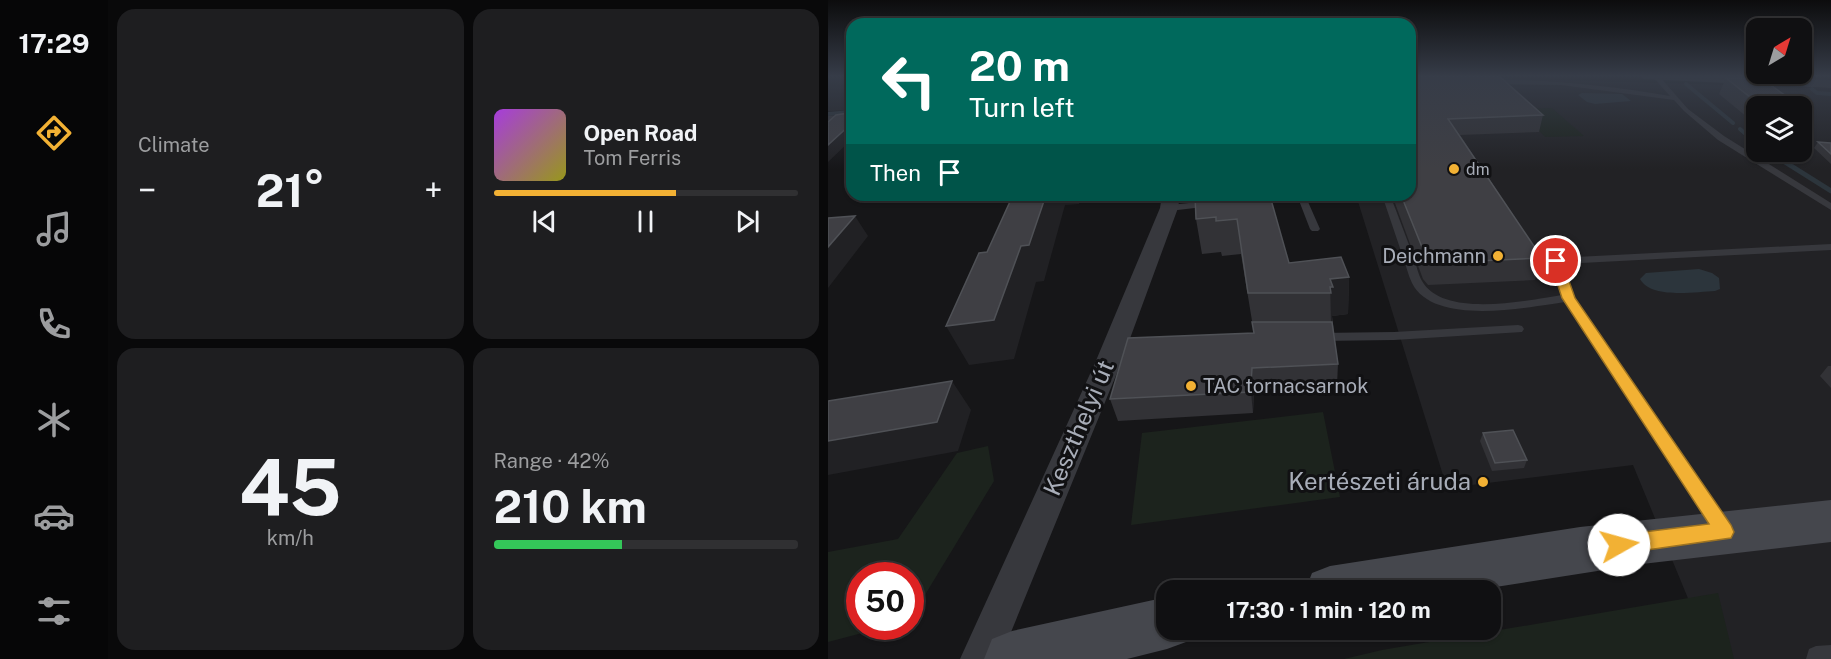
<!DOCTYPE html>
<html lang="en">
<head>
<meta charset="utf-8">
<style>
  body { margin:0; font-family:"Public Sans",sans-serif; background:#1e1e20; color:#f1f3f6; height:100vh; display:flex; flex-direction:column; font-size:22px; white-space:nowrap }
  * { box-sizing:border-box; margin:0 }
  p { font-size:20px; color:#9c9d9f }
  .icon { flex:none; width:33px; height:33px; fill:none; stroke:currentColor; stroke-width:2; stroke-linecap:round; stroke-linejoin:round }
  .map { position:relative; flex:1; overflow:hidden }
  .details { display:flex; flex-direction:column; gap:9px; padding:9px; background:#09090a; width:720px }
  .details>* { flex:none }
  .banner { position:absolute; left:18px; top:18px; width:570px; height:183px; border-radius:18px; box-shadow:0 2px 4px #0004,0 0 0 2px #303032; background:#00695c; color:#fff; overflow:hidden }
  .needle { width:39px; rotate:38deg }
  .controls { position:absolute; left:918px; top:18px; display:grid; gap:12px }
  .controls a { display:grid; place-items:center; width:66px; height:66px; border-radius:12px; background:#101012; box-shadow:0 2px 4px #0004,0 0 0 2px #303032; font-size:30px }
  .speed { position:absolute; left:18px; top:562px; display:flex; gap:12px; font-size:30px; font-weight:700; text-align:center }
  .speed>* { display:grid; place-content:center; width:78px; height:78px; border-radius:50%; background:#101012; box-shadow:0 2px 4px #0004,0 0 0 2px #303032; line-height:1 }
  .speed .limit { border:9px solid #d22; background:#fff; color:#111 }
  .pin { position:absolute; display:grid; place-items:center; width:51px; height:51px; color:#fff; margin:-26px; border:3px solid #fff; border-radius:50%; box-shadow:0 2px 6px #0007 }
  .me { position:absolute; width:66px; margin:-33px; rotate:83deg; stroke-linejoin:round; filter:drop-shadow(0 0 4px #0008) }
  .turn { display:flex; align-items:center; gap:21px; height:126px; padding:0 24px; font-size:27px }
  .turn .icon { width:78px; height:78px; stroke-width:2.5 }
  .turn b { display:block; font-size:42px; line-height:51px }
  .then { display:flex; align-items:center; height:57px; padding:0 24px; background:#0003; gap:12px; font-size:22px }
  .big { font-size:45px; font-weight:700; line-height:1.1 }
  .details .widget { flex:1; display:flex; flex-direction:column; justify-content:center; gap:9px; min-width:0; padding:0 21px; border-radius:18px; background:#1e1e20 }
  .details .dial { align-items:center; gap:0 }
  .dial b { font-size:78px; line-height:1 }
  .song { display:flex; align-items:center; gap:18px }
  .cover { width:72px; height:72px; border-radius:9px; background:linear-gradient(135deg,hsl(280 70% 55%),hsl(60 70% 35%)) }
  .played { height:6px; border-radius:3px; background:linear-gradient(90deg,#f2b134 60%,#303032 60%) }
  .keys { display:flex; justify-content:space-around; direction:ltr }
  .heat { display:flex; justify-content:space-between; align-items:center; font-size:33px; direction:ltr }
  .charge { height:9px; border-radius:4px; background:linear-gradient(90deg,#34c759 42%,#303032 0) }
  .details .tiles { flex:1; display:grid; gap:9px; grid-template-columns:repeat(2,1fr) }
  .trip { position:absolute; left:328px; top:580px; width:345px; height:60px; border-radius:18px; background:#101012; box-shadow:0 2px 4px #0004,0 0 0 2px #303032; font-weight:700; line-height:60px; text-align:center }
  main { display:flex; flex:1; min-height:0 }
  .tabs { display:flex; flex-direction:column; width:108px; justify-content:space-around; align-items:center; background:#060607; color:#9c9d9f }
  .tabs .icon { width:42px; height:42px }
  .tabs .active { color:#f2b134 }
  .tabs b { font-size:27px; color:#f1f3f6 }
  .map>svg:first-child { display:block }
</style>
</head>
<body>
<main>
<nav class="tabs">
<b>17:29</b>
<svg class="icon active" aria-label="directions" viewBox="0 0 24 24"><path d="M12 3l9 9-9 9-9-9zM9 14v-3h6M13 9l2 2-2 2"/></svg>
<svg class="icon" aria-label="music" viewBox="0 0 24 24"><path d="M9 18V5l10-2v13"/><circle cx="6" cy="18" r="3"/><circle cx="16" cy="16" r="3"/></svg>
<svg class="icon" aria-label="phone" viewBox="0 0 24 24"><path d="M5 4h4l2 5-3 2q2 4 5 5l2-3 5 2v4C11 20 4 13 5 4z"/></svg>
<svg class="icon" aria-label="climate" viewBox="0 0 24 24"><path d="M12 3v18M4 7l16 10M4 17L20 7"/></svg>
<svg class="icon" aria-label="car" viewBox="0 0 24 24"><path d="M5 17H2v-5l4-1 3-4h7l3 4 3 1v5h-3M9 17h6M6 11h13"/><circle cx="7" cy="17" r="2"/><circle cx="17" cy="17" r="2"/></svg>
<svg class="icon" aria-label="filters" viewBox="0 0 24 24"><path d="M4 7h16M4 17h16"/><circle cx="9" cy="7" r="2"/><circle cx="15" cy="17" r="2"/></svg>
</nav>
<section class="details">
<div class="tiles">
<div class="widget"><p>Climate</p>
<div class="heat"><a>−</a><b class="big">21°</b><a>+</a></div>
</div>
<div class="widget">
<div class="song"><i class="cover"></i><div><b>Open Road</b><p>Tom Ferris</p></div></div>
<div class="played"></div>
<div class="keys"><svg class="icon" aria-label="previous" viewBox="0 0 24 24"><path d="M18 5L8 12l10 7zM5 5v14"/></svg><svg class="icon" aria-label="pause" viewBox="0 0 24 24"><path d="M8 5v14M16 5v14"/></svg><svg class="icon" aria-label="next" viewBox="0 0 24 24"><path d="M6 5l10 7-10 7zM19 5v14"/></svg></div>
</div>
<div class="widget dial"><b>45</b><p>km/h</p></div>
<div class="widget"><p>Range · 42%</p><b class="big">210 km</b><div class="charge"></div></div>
</div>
</section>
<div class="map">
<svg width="1003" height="659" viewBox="0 0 1003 659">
  <rect width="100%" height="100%" fill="#161618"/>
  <path fill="#222225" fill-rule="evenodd" d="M0,76H24V110L0,111Z
    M666,78L1003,88V659H885L805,465L619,488L528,195H582ZM928,106H974V152H928Z"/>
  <path fill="#1c231d" d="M724,108L756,136L717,137L691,109Z
    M495,412L512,497L303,525L314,433Z
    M160,446L166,481L83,618L82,576H32V627H57L0,642V552L70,539L129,453Z
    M890,593L906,659H516L554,650Z"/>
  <path fill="#2c353c" d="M754,93L794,94L803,101L767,104L759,102L750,95Z
    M871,269L884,273L891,278L892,289L887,291C866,292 823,299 812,279L818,273Z"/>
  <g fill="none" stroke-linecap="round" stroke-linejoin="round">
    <path stroke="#2c353c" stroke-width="4" d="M921,76L940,77
      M858,84L905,123
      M984,89L989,93L1003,94
      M0,114L24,112
      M912,129L928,143"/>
    <path stroke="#2c353c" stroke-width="5" d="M941,152L1003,191"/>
    <path fill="#37383d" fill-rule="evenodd" d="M831,76L860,109L896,136L1003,203V210L890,140L856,111L846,100L733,85L661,84L658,82L661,80C722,79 782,86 842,96L825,77Z
      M443,195H477L492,229L490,231H484L482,229L470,198L428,202L424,199L428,196Z
      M554,195H562C570,215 577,235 585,255C588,264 590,274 594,281C616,319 700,300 735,295L723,261L728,258L1003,244V250L734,264L747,298L898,520L900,525L898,530L892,533L886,530L738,302C700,307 606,327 584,283C580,275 578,265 575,257C568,236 561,216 554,195Z
      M381,201L384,202V206L341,211L337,208L341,205Z
      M690,325L694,326L696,329L694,332L566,340L491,341L485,337L491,333L566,332Z
      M1003,645V659H978L981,649L988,646Z"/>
    <path fill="#37383d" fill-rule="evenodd" d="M811,76H908L1003,80V88L816,79Z
      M24,114V122L0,124V116Z
      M334,195H352L350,208L293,363L172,659H132L267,363L332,208Z"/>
    <path fill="#45474d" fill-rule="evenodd" d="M1003,500V542L814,564L642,591H477L484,573L502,566L752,527Z
      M339,597V630H363L358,642L339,649L299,659H156L164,639L184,631Z"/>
  </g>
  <path fill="#323236" d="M582,76L715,115L711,132L632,135L714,258L707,280L600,285L595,279L564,195H582Z
    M898,78L968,103L966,106H928V118L919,117L891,94Z
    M990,142L1003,143V164L986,148Z
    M405,199L461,263L521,277L520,314L504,316L510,364L509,385L426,390L425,413L290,421L282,399L426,333L413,254L394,256L393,252L374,254L368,219Z
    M1000,366H1003V388L992,376Z
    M655,433L699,460L696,468L664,471L652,441Z"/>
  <path fill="#212124" d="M0,76H17L0,90Z
    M24,123V139L0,162V145Z
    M218,195H253L251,204L237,205L216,281L208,282L186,359L141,365L118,326Z
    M27,216L40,236L0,288V247Z
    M521,277L520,314L504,316V324H503L502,279Z
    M424,368L426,390L425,413L423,392Z
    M124,381L143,410L130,451L0,475V441Z"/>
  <path fill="#3f3f44" stroke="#4f5156" stroke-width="1.5" d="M582,76H671L715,115L620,119L714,258L604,263L598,257L573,195H582Z
    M898,78L934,79L968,103L927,101Z
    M24,102V123L0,145V122L8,115L20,113L21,105Z
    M990,142L1003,143V154Z
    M185,195H218L201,245L193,246L166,320L118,326L151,253L159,252Z
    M367,195H404L405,199L442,196L461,263L513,257L521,277L502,279L505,287H502L503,293H420L409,219L388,221V217L368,219Z
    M27,216L0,247V218Z
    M424,322H504L510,364L424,368L423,392L282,399L300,338L426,333Z
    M124,381L109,422L0,441V401Z
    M685,430L699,460L667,463L655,433Z"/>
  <linearGradient id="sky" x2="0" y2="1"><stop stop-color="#0c0c0d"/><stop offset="0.45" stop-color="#363c48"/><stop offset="1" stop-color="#363c48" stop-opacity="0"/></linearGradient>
  <rect width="1003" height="169" fill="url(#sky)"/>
  <path fill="#f2b134" stroke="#9d7322" stroke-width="1.5" d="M728,258L734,261L747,298L903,525L906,532L903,538L791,554L784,551L781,545L784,538L791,535L881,524L734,298L722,261Z"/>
  <g fill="#f2b134" stroke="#111113" stroke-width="2">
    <circle cx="626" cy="169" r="6"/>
    <circle cx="670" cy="256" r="6"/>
    <circle cx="363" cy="386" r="6"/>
    <circle cx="655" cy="482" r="6"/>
  </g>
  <g text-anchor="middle" stroke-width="6" stroke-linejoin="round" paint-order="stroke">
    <g font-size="16" fill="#a8adb8" stroke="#111113" text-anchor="start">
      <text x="638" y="175">dm</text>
    </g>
    <g font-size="20" fill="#a8adb8" stroke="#111113" text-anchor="end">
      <text x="658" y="263">Deichmann</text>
      <text x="375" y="393" text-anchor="start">TAC tornacsarnok</text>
    </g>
    <g font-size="24" fill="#a8adb8" stroke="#111113">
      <text transform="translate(251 428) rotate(-67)" y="8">Keszthelyi út</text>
    </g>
    <g font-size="24" fill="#a8adb8" stroke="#111113" text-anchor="end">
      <text x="643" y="490">Kertészeti áruda</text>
    </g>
  </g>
</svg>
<div class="controls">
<a><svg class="needle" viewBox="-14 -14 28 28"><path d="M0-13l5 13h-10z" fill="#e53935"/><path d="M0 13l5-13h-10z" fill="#9c9d9f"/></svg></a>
<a><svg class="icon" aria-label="layers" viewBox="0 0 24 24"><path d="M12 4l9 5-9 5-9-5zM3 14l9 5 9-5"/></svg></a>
</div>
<div class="speed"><div class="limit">50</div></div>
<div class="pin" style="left:728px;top:261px;background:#d93025"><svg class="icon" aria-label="arrive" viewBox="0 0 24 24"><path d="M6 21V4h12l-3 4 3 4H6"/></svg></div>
<svg class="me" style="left:791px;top:545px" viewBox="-20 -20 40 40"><circle r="19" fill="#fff"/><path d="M0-13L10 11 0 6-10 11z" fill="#f2b134"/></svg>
<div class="trip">17:30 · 1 min · 120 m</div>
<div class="banner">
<div class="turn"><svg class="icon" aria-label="left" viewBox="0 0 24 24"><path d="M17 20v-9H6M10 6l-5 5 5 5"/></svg><div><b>20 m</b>Turn left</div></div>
<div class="then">Then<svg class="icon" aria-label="arrive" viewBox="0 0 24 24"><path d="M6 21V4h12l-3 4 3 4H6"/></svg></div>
</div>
</div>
</main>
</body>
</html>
